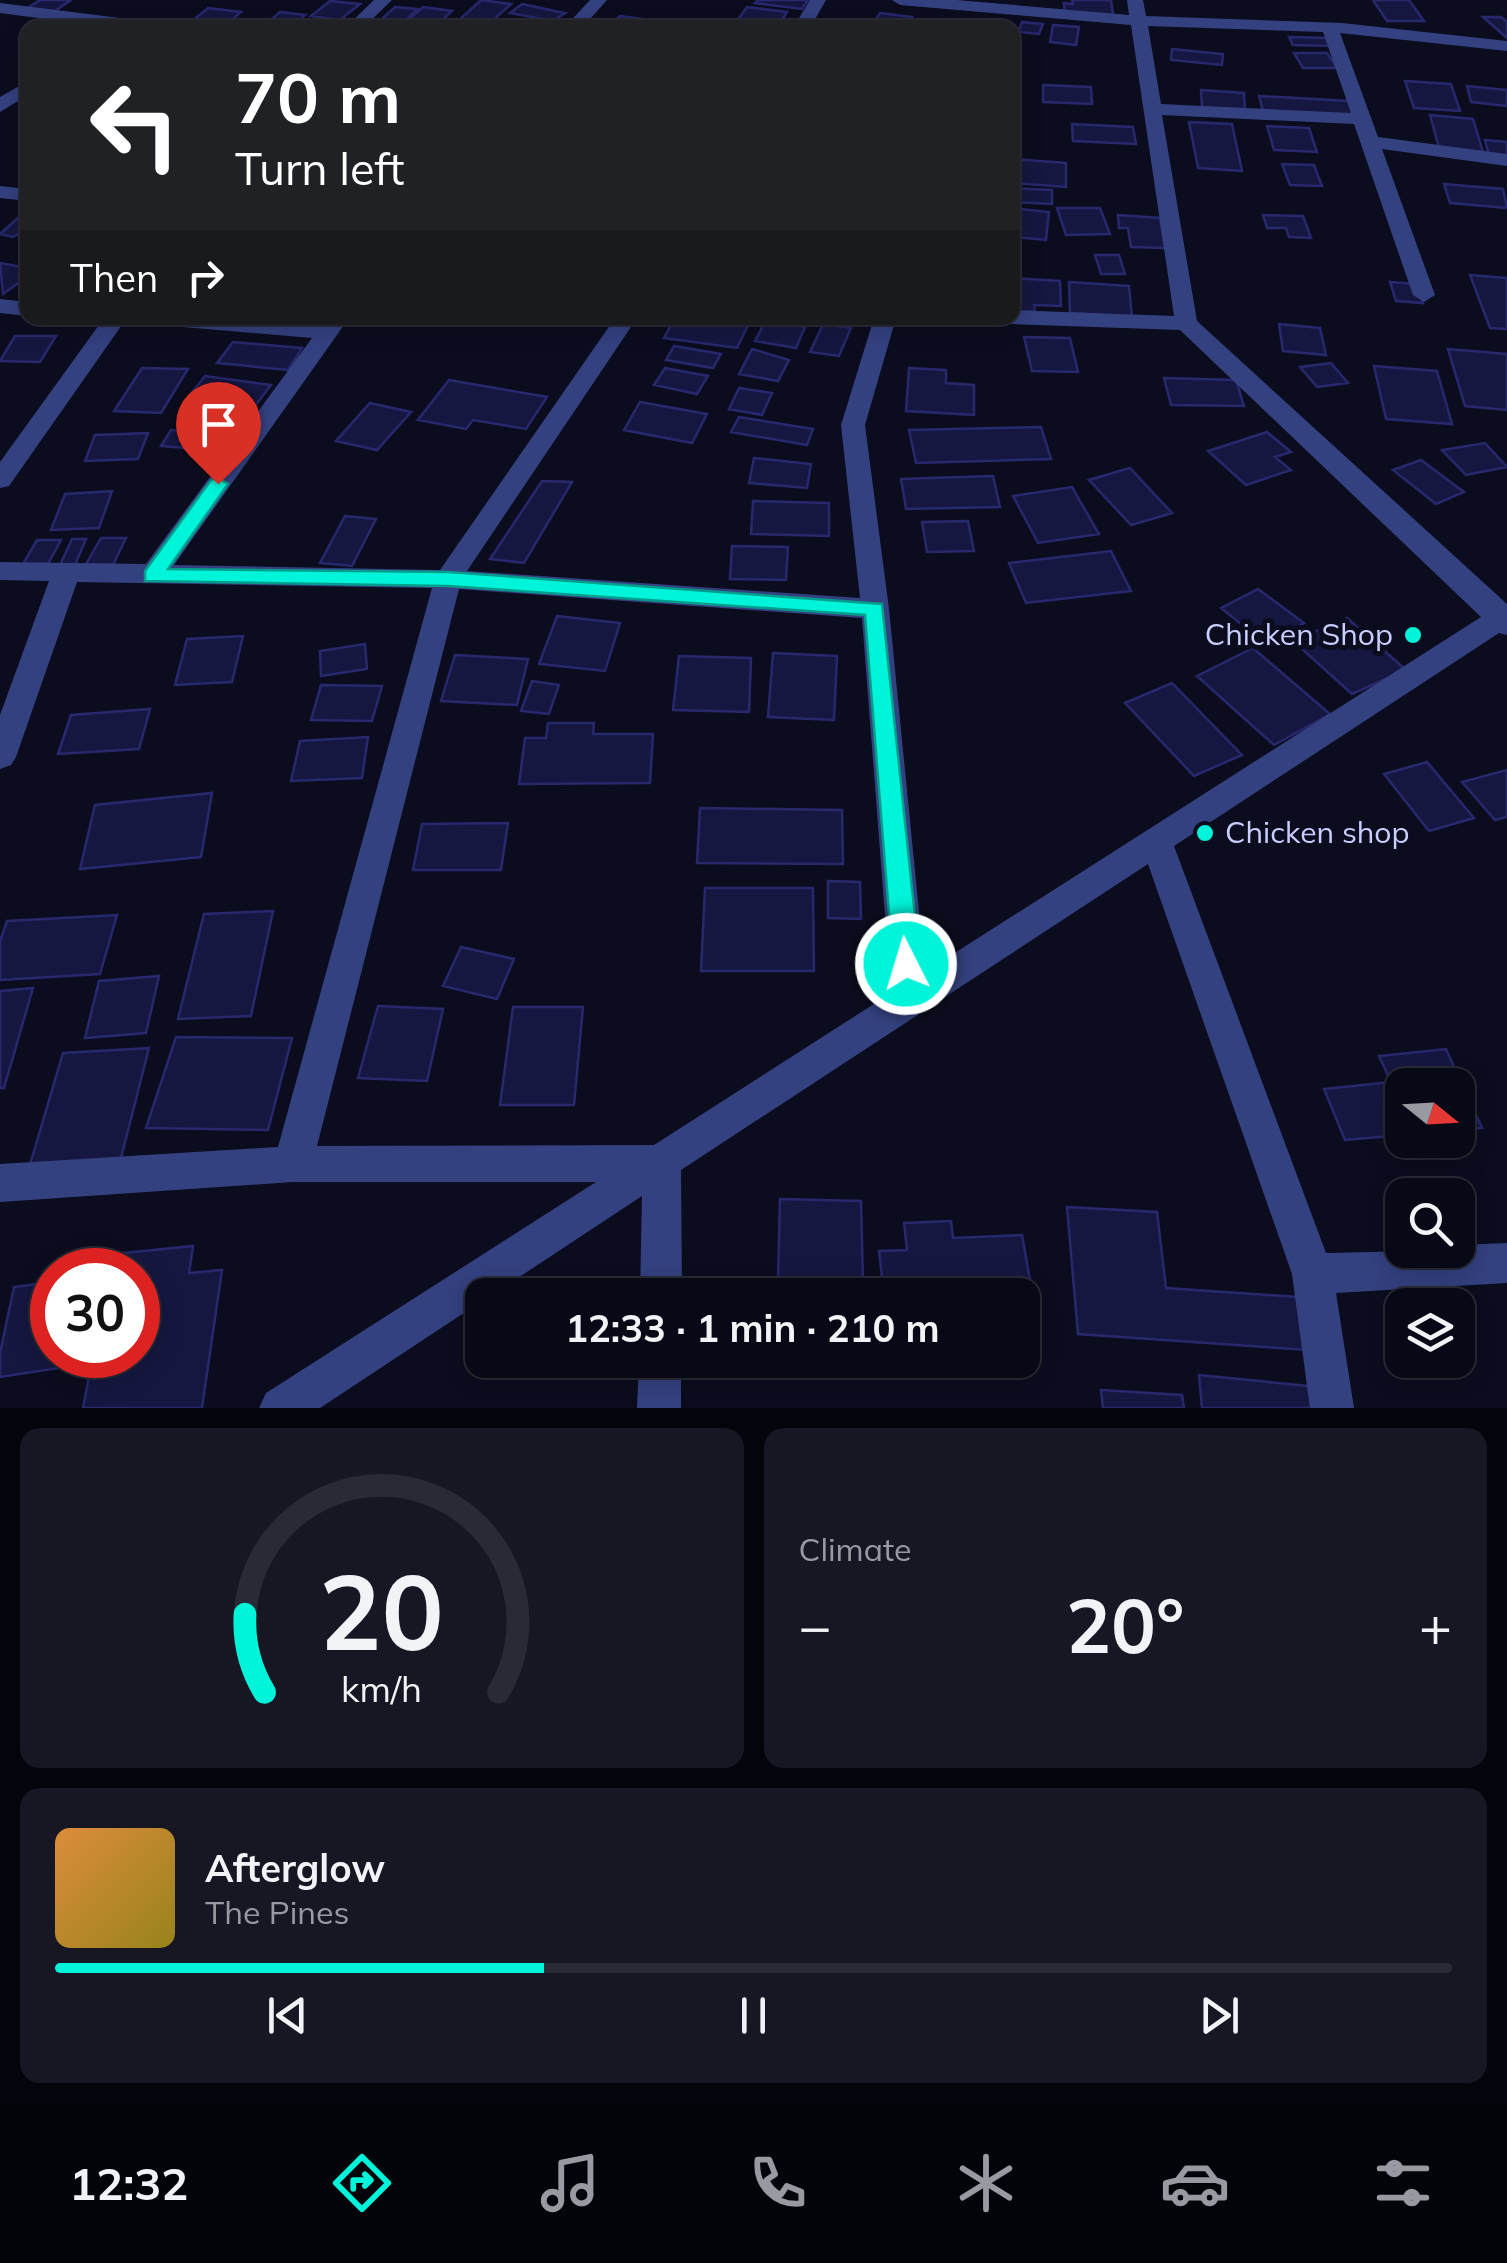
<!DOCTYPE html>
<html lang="en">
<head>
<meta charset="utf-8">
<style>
  body { margin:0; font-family:Mulish,sans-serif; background:#161723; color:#f1f3f6; height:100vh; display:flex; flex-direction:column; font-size:38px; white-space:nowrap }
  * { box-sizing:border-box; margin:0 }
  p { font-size:32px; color:#989aa1 }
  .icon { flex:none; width:55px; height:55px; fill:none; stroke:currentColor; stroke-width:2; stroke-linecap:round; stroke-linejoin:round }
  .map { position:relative; height:1408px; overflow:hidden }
  .panel { display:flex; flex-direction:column; gap:20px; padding:20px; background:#04050c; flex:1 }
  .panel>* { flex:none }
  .banner { position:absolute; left:20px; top:20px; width:1000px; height:305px; border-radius:20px; box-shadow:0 5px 25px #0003,0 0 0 2px #292a35; background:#202124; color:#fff; overflow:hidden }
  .needle { width:65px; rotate:108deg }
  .controls { position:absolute; left:1385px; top:1068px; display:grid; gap:20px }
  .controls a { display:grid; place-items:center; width:90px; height:90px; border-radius:20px; background:#080916; box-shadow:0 5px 25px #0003,0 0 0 2px #292a35; font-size:50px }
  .speed { position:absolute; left:30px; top:1248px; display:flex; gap:20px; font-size:50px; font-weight:700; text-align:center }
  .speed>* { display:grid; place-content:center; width:130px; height:130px; border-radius:50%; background:#080916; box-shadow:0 5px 25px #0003,0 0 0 2px #292a35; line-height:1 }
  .speed .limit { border:15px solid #d22; background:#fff; color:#111 }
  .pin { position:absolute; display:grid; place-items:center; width:85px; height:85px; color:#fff; margin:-102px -42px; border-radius:50% 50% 50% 0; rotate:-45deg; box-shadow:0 0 10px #0007 }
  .pin .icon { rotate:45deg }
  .me { position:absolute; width:110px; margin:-55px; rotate:355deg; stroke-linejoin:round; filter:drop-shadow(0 0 8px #0008) }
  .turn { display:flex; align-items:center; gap:35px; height:210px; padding:0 50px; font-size:45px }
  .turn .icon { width:130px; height:130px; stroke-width:2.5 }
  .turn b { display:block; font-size:70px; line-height:85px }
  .then { display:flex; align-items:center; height:95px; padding:0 50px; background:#0003; gap:20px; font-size:38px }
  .big { font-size:75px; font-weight:700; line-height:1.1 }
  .panel .card { flex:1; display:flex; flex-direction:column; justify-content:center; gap:15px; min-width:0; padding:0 35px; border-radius:20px; background:#161723 }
  .panel .dial { align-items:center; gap:0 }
  .dial svg { height:260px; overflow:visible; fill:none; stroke:#292a35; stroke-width:7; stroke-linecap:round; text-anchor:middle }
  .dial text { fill:#f1f3f6; stroke:none }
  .song { display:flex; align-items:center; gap:30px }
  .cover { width:120px; height:120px; border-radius:15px; background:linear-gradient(135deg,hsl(30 70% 55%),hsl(50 70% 35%)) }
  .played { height:10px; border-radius:5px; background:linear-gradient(90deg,#00f4d9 35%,#292a35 35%) }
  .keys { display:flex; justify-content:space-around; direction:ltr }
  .heat { display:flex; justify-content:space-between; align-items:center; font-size:55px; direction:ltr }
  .panel .tiles { flex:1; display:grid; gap:20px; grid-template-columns:1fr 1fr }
  .card:last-child { grid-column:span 2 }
  .trip { position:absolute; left:465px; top:1278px; width:575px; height:100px; border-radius:20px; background:#080916; box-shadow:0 5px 25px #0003,0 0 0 2px #292a35; font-weight:700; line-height:100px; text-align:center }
  .dock { display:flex; height:160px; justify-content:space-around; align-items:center; background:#030409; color:#989aa1 }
  .dock .icon { width:70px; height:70px }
  .dock .on { color:#00f4d9 }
  .dock b { font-size:45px; color:#f1f3f6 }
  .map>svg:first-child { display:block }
</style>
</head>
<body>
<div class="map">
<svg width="1507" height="1408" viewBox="0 0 1507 1408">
  <rect width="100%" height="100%" fill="#0b0c1e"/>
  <path fill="#161740" stroke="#27286d" stroke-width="2.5" d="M40,0H71L55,11L28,8Z
    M481,0L511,4L488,25L458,21Z
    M758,0H808L802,9L755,3Z
    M1072,0H1111L1113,15L1065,13L1064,3L1073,4Z
    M1373,0H1409L1424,21H1387Z
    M330,1L360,4L340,20L311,16Z
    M522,4L565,13L553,21L510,13Z
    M395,7L417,9L398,28L375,25Z
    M423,7L452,11L434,28L404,24Z
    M747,7L787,12L777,28H732Z
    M208,8L241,12L223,28L186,26Z
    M280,12L305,15L290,28H261Z
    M880,13L912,17L906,28H870Z
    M620,16L687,25L608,27Z
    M1483,17H1501L1507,22V38Z
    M1022,22L1043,24L1039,34L1018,32Z
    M1053,25L1079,27L1076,45L1050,42Z
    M1289,37L1327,38L1331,46L1293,45Z
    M1172,49L1223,54L1222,65L1171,60Z
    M1294,53H1327L1337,68H1303Z
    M1405,81L1451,84L1460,111L1414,108Z
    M1043,85L1091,87L1092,104L1043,102Z
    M1467,86L1507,90V106L1471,102Z
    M1201,90L1244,93L1245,111L1202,107Z
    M1259,96L1348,101L1355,120L1264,115Z
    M1430,115L1473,119L1483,152L1439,148Z
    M1189,122L1232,124L1242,171L1198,168Z
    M1072,124L1133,127L1136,144L1073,141Z
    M1267,126L1309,128L1317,152L1274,150Z
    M1485,140L1507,142V158L1489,156Z
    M1012,159L1066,163V187L1012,183Z
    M1282,164L1314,165L1322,186L1290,185Z
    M1444,184L1503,189L1507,208L1450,203Z
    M1012,188L1052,190V204L1012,202Z
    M1012,208L1049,212L1046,240L1012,237Z
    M1057,208H1100L1110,234L1066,235Z
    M1118,215L1160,218L1165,248L1131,247L1128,228H1119Z
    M1263,215L1303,216L1311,238L1289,237L1286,228H1267Z
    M18,218L28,221V228L13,237L0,234Z
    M1095,255H1119L1125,274H1101Z
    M0,263L28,268V276L3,294Z
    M1470,275L1507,278V329L1490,328Z
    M1012,278L1060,281L1061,306L1034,305L1035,312L1012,311Z
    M1069,282L1129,286L1132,317L1070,313Z
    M1390,282L1416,284L1423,303L1396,301Z
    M675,318H696L748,325L737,348L664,338Z
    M767,318L805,327L796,348L755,341Z
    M823,324L851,328L839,356L810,352Z
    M1279,324L1320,328L1326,355L1283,351Z
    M15,336H56L40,362L0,361Z
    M1024,337L1070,338L1078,372L1032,371Z
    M233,342L302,348L288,370L217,363Z
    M674,346L721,354L713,368L666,360Z
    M752,349L789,360L778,381L739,374Z
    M1448,349L1507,354V410L1465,406Z
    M1331,363L1348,383L1317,387L1300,367Z
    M1374,366L1437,371L1452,424L1386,419Z
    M142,368L188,369L161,413L114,411Z
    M665,368L708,376L697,394L654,385Z
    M909,368L946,370V383L974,385V415L906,411Z
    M205,376L271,385L252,410L185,401Z
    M1164,378L1236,380L1244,406L1171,405Z
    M449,380L547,397L526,429L473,420L466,429L418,420Z
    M739,388L772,393L762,415L729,409Z
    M640,402L707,414L692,443L624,430Z
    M370,403L411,412L377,450L336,441Z
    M739,417L813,429L807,445L731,432Z
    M1041,427L1051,459L916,463L909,430Z
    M171,430L239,436L230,452L161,446Z
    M1267,432L1291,452L1275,457L1291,470L1246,485L1208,451Z
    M148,433L138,459L85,461L95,435Z
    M1485,443L1507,467L1466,475L1442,450Z
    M754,458L811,464L807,488L749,483Z
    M1421,460L1464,492L1436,504L1393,470Z
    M1130,468L1172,513L1131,525L1089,480Z
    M993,476L1000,507L906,509L901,479Z
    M542,481L572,482L524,563L490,559Z
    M1072,487L1099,534L1038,543L1013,496Z
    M112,491L99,528L51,530L65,494Z
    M753,501L829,503V536L751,534Z
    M345,516L376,519L352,566L320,563Z
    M968,521L974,551L927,552L922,522Z
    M101,538H126L113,565L86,564Z
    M72,539H86L75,565H60Z
    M37,540H61L48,564H23Z
    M732,546L788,547L786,580L730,579Z
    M1111,551L1131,591L1026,603L1009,563Z
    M1258,589L1304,623L1266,644L1221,608Z
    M557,616L620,623L605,671L539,664Z
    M1347,618L1406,670L1352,694L1293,641Z
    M243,636L232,682L175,685L187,639Z
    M365,644L367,669L321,676L320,651Z
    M1253,648L1330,714L1274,745L1197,676Z
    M773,653L837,656L834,720L768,717Z
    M455,655L528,659L517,705L441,701Z
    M679,656L751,658L749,712L673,710Z
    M532,681L559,685L549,714L521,711Z
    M1172,683L1242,755L1194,776L1125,703Z
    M321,685L382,686L372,721L311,720Z
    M150,709L139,749L58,754L71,715Z
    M548,723H594L593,734H653L650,783L519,784L525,738H546Z
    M368,737L362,778L291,781L300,741Z
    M1427,762L1474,818L1429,831L1384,774Z
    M1507,770V817L1495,820L1462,782Z
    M212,793L201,857L80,869L95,805Z
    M700,808L842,810L843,864L697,863Z
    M508,823L501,870H413L422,824Z
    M828,881L860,882L861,919L828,918Z
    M705,888H813L814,971H701Z
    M273,911L251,1016L178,1019L204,914Z
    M117,915L100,974L0,980V941L7,921Z
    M461,947L514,959L497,999L443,986Z
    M159,976L146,1033L85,1038L99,981Z
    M33,988L4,1088H0V991Z
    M378,1006L443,1009L427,1081L358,1078Z
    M513,1007H583L574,1105H500Z
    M176,1037L292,1038L268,1130L146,1128Z
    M149,1048L120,1162L29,1168L63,1053Z
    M1446,1049L1482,1128L1458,1130V1085H1402V1135L1345,1140L1324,1089L1391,1082L1379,1056Z
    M780,1199L861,1201L863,1282L778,1279Z
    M1067,1207L1157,1212L1166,1288L1298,1297L1307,1350L1078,1334Z
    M951,1221L953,1238L1022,1235L1039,1330H1022V1295H884L879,1251L907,1250L904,1223Z
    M193,1246L189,1273L222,1270L202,1408H83L93,1355H138V1270H110L114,1254Z
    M52,1282V1355H61L59,1368L0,1377V1353L14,1287Z
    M1199,1375L1308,1386L1312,1408H1202Z
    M1101,1390L1182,1395L1184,1408H1103Z"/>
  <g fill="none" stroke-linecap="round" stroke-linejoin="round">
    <path fill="#344180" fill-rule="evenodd" d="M374,0H392L363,28H345Z
      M590,0H607L582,28H564Z
      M810,0H826L810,28H793Z
      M892,0H957L1129,15L1127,0H1143L1146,16L1342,23L1507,41V51L1340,33L1378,137L1507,154V166L1382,149L1435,295L1424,302L1413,295L1354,124L1162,115L1197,321L1507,604V635L1499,633L1174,846L1326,1253L1458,1250V1245L1507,1243V1283L1336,1293L1354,1408H1310L1292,1274L1148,864L681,1170L682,1295H640L642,1196L492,1295H482V1301L320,1408H259L266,1393L596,1182H293L0,1202V1164L278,1147L432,588L77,582L16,757L11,765L0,769V715L49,581L0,580V562L146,564L312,338L124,322L9,486L0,488V462L104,318H220L322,325L327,318H349L174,565L440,570L615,318H637L467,571L860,598L841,425L874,318H896L865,425L889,609L925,972L1481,617L1180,330L1012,324L1001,318H1012V310L1174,316L1131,25L900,5ZM1148,26L1323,32L1351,113L1161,104ZM459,589L862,618L891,993L654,1145L317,1146Z
      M0,3L160,23L168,28H116L0,13Z
      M28,81V95L0,112V97Z
      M0,186L28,189V201L0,198Z
      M0,299L28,302V316L0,313Z
      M639,1360H681V1408H637Z"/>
  </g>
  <path fill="#00f4d9" stroke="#009f8d" stroke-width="2.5" d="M218,478L228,484L168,569L448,572L882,604L920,964L916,972H897L893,964L865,615L448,586L145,581V571L211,480Z"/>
  <g fill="#00f4d9" stroke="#0b0c1e" stroke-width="4">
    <circle cx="1413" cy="635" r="10"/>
    <circle cx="1205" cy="833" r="10"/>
  </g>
  <g text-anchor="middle" stroke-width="10" stroke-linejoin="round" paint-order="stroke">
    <g font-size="30" fill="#c9ceff" stroke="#0b0c1e" text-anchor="end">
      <text x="1393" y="645">Chicken Shop</text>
      <text x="1225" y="843" text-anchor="start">Chicken shop</text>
    </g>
  </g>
</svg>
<div class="controls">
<a><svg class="needle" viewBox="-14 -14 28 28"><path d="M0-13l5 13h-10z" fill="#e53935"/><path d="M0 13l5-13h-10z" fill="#989aa1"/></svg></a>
<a><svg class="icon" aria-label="search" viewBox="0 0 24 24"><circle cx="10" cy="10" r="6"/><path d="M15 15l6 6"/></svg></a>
<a><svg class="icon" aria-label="layers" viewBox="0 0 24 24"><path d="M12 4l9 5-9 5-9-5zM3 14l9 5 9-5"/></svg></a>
</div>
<div class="speed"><div class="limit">30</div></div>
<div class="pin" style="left:218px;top:484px;background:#d93025"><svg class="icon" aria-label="arrive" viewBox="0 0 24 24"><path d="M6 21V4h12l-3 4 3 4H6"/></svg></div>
<svg class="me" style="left:906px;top:964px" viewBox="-20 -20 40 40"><circle r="17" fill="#00f4d9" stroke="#fff" stroke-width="3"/><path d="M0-11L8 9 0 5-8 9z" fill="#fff"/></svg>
<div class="trip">12:33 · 1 min · 210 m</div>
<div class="banner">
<div class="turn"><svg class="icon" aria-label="left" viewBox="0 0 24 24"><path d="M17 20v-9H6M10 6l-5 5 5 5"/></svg><div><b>70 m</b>Turn left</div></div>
<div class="then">Then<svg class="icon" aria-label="right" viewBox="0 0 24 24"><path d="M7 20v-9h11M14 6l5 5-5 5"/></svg></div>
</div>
</div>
<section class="panel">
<div class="tiles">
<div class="card dial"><svg viewBox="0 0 100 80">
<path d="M14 69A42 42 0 1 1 86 69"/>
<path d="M14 69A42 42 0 0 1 8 45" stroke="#00f4d9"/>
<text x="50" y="56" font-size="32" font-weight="700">20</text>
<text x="50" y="72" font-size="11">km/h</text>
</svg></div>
<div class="card"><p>Climate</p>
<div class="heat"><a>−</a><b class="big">20°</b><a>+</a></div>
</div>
<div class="card">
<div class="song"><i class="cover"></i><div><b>Afterglow</b><p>The Pines</p></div></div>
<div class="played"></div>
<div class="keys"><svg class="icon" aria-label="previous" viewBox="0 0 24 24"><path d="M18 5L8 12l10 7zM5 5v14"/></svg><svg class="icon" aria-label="pause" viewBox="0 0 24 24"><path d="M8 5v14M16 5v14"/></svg><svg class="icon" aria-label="next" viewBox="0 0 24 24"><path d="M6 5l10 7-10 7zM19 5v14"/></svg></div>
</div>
</div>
</section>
<nav class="dock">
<b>12:32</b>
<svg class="icon on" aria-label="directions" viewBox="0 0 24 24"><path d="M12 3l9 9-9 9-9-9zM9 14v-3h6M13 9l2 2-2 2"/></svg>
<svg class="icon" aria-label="music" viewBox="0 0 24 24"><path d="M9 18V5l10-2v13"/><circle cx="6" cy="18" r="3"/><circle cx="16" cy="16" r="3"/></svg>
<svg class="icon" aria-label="phone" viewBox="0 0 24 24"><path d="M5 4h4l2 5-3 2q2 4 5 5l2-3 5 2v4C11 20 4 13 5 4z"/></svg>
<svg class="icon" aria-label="climate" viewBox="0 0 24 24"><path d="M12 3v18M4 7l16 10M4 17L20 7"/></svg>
<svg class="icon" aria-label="car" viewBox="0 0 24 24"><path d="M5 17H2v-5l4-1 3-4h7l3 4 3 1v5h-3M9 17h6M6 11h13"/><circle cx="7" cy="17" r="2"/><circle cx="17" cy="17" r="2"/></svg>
<svg class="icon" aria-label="filters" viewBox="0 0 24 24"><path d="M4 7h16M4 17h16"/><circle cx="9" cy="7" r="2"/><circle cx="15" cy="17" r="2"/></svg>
</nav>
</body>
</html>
